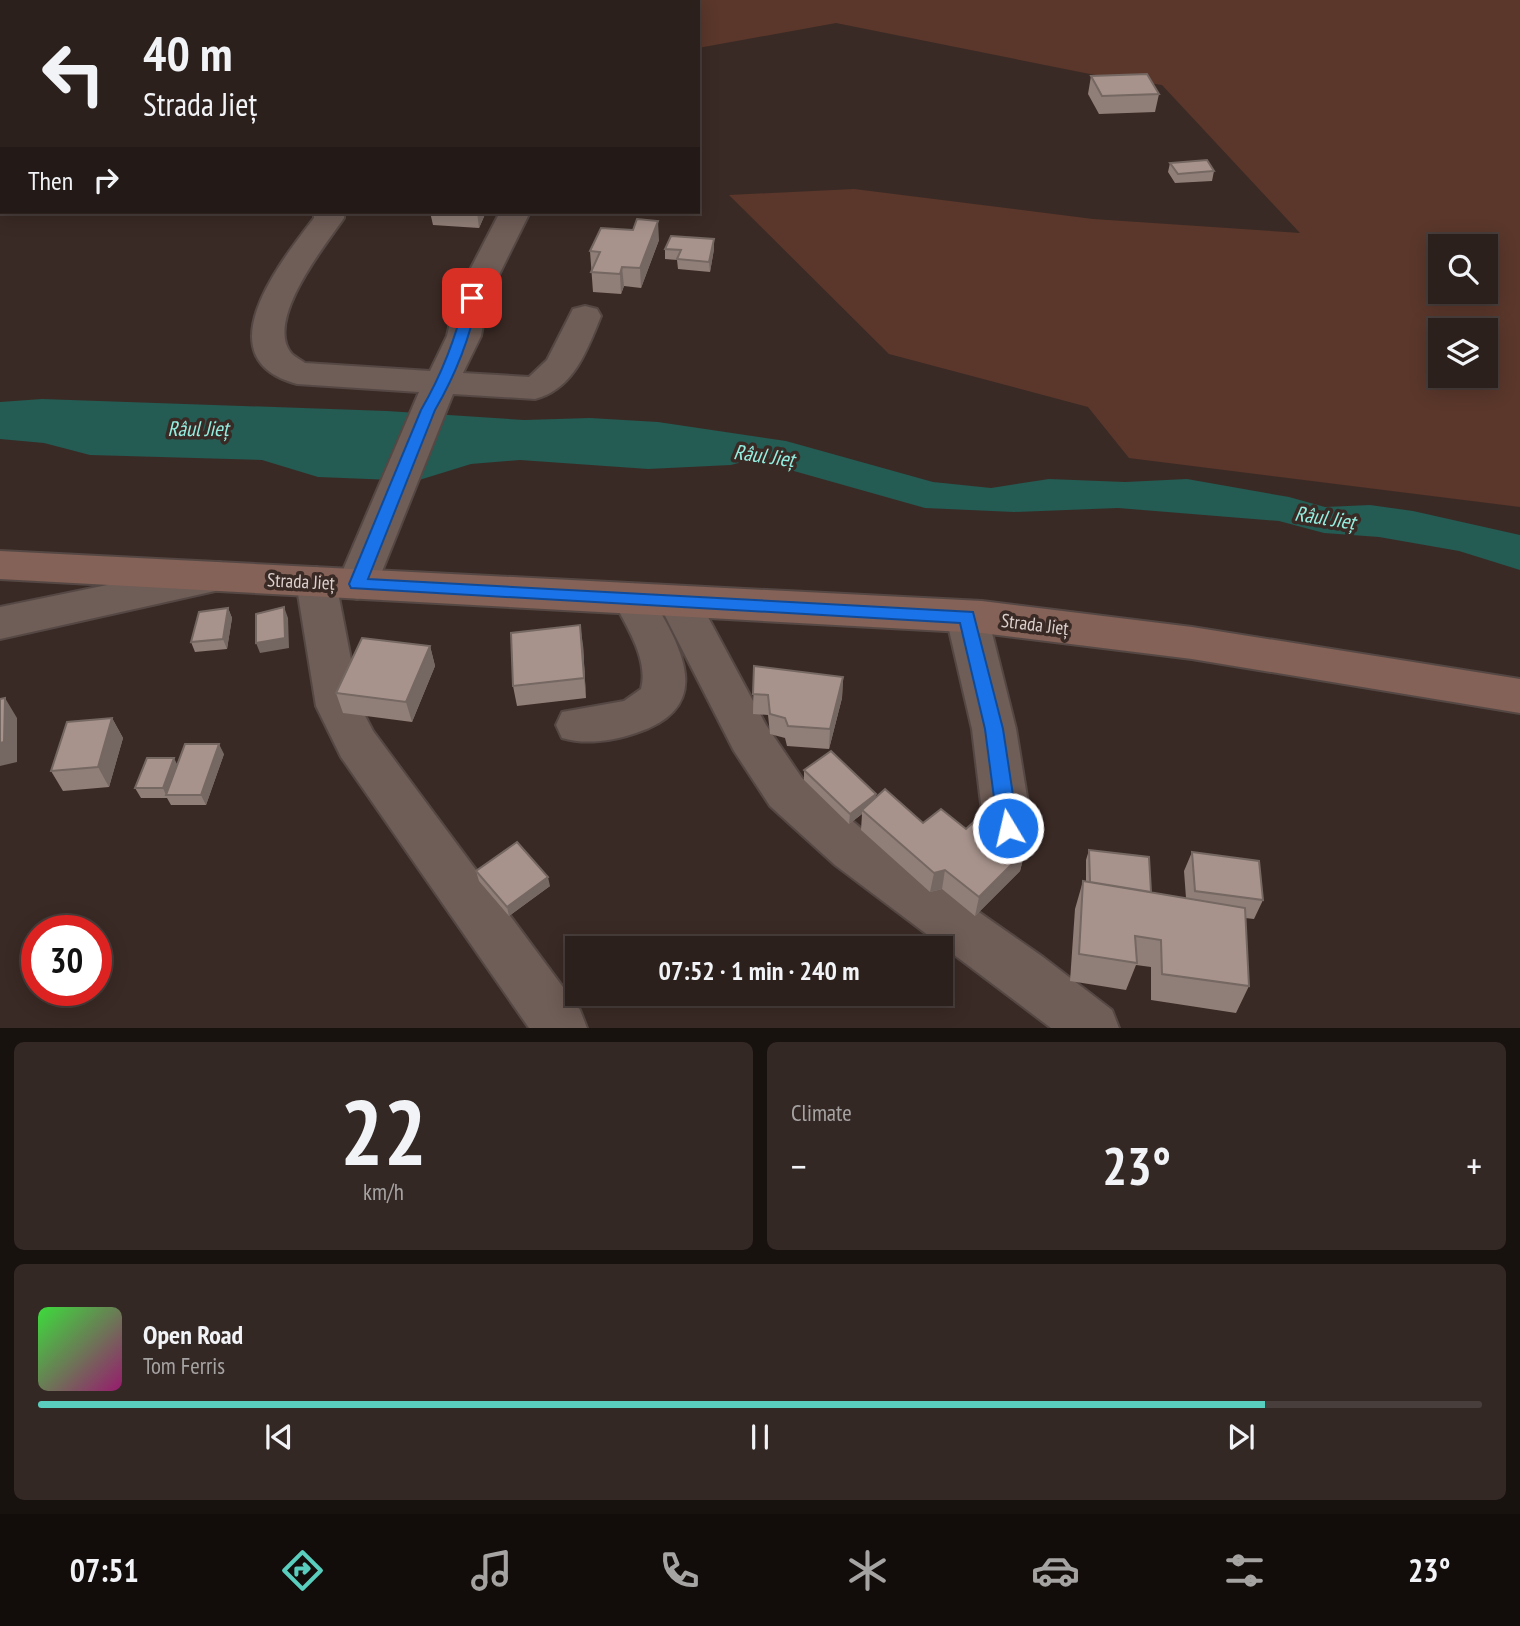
<!DOCTYPE html>
<html lang="en">
<head>
<meta charset="utf-8">
<style>
  body { margin:0; font-family:"PT Sans Narrow",sans-serif; background:#342825; color:#f1f3f6; height:100vh; display:flex; flex-direction:column; font-size:26px; white-space:nowrap }
  * { box-sizing:border-box; margin:0 }
  p { font-size:23px; color:#a6a3a3 }
  .icon { flex:none; width:38px; height:38px; fill:none; stroke:currentColor; stroke-width:2; stroke-linecap:round; stroke-linejoin:round }
  .map { position:relative; height:1028px; overflow:hidden }
  .drawer { display:flex; flex-direction:column; gap:14px; padding:14px; background:#18120f; flex:1 }
  .drawer>* { flex:none }
  .top-card { position:absolute; left:0px; top:0px; width:700px; height:214px; box-shadow:0 4px 18px #0003,0 0 0 2px #483e3b; background:#2c201c; color:#f1f3f6; overflow:hidden }
  .tools { position:absolute; left:1428px; top:234px; display:grid; gap:14px }
  .tools a { display:grid; place-items:center; width:70px; height:70px; border-radius:0px; background:#2c201c; box-shadow:0 4px 18px #0003,0 0 0 2px #483e3b; font-size:35px }
  .speed { position:absolute; left:21px; top:915px; display:flex; gap:14px; font-size:35px; font-weight:700; text-align:center }
  .speed>* { display:grid; place-content:center; width:91px; height:91px; border-radius:50%; background:#2c201c; box-shadow:0 4px 18px #0003,0 0 0 2px #483e3b; line-height:1 }
  .speed .limit { border:10px solid #d22; background:#fff; color:#111 }
  .pin { position:absolute; display:grid; place-items:center; width:60px; height:60px; color:#fff; margin:-30px; border-radius:14px; box-shadow:0 4px 10px #0006 }
  .me { position:absolute; width:77px; margin:-38px; rotate:351deg; stroke-linejoin:round; filter:drop-shadow(0 0 5px #0008) }
  .turn { display:flex; align-items:center; gap:24px; height:147px; padding:0 28px; font-size:32px }
  .turn .icon { width:91px; height:91px; stroke-width:2.5 }
  .turn b { display:block; font-size:49px; line-height:60px }
  .then { display:flex; align-items:center; height:66px; padding:0 28px; background:#0003; gap:14px; font-size:26px }
  .big { font-size:52px; font-weight:600; line-height:1.1 }
  .drawer .widget { flex:1; display:flex; flex-direction:column; justify-content:center; gap:10px; min-width:0; padding:0 24px; border-radius:10px; background:#342825 }
  .drawer .dial { align-items:center; gap:0 }
  .dial b { font-size:91px; line-height:1 }
  .song { display:flex; align-items:center; gap:21px }
  .cover { width:84px; height:84px; border-radius:10px; background:linear-gradient(135deg,hsl(120 70% 55%),hsl(320 70% 35%)) }
  .played { height:7px; border-radius:4px; background:linear-gradient(90deg,#59cebe 85%,#483e3b 85%) }
  .keys { display:flex; justify-content:space-around; direction:ltr }
  .heat { display:flex; justify-content:space-between; align-items:center; font-size:38px; direction:ltr }
  .drawer .tiles { flex:1; display:grid; gap:14px; grid-template-columns:1fr 1fr }
  .widget:last-child { grid-column:span 2 }
  .trip { position:absolute; left:565px; top:936px; width:388px; height:70px; border-radius:0px; background:#2c201c; box-shadow:0 4px 18px #0003,0 0 0 2px #483e3b; font-weight:600; line-height:70px; text-align:center }
  .menu { display:flex; height:112px; justify-content:space-around; align-items:center; background:#120d0b; color:#a6a3a3 }
  .menu .icon { width:49px; height:49px }
  .menu .on { color:#59cebe }
  .menu b { font-size:32px; color:#f1f3f6 }
  .map>svg:first-child { display:block }
</style>
</head>
<body>
<div class="map">
<svg width="1520" height="1028" viewBox="0 0 1520 1028">
  <rect width="100%" height="100%" fill="#3a2a25"/>
  <path fill="#5b372b" fill-rule="evenodd" d="M417,0H1520V507L1129,458L1088,407L889,354L729,195L854,189L1093,219L1300,233L1162,85L1090,74L836,23L698,48V2ZM1440,247H1486V292H1440ZM1440,331H1486V376H1440Z"/>
  <path fill="#245b53" d="M42,399L387,411L524,420L590,418L658,422L786,441L933,482L991,488L1049,479L1125,482L1187,479L1289,497L1325,507L1370,505L1413,511L1520,535V570L1459,551L1379,537L1324,533L1279,521L1118,508L1014,512L925,508L769,464L746,461L731,465L648,469L520,460L471,464L416,481L368,479L318,477L262,460L90,455L44,443L0,439V402Z"/>
  <g fill="none" stroke-linecap="round" stroke-linejoin="round">
    <defs>
      <path id="street" d="M88,0H116L118,2H89Z
        M314,212H344V218C326,244 263,322 292,354C295,357 301,360 305,363L430,371L447,336L456,297L500,212H530L488,297L481,336L463,373L529,377L547,360L573,309L585,306L597,309L601,316C587,350 574,389 535,399L453,394L377,584L371,594L357,599L343,594L337,584L419,392L297,384C202,359 282,260 314,218Z
        M219,562L233,567L239,577L233,587L0,639V607Z
        M316,567L330,572L336,582L360,706L373,731L580,1010L587,1028H529L341,757L316,706L296,582L302,572Z
        M633,585L647,589C678,642 720,706 636,733C613,741 585,745 562,738L556,725L562,712L624,701L641,689C649,659 626,626 613,600L619,589Z
        M679,587L694,591L766,725L802,778L869,835L1043,957L1112,1010L1119,1028H1051L835,865L770,806L734,751L658,602L664,591Z
        M967,601L982,606L988,617L1016,729L1032,828L1025,842L1008,848L991,842L984,828L972,729L946,617L952,606Z"/>
      <path id="secondary" d="M0,551L982,601L1192,627L1520,679V713L1192,659L982,633L0,579Z"/>
    </defs>
    <use href="#street" stroke="#554844" stroke-width="4"/>
    <use href="#secondary" stroke="#554844" stroke-width="4"/>
    <path stroke="#7d6f6b" stroke-width="3.5" stroke-dasharray="5 2.5" stroke-linecap="butt" d="M196,2L200,0"/>
    <use href="#street" fill="#6f5d57" fill-rule="evenodd"/>
    <use href="#secondary" fill="#846257" fill-rule="evenodd"/>
  </g>
  <path fill="#907e78" d="M1091,76L1159,94L1155,112L1099,114L1088,94Z
    M1170,163L1214,171L1212,181L1175,183L1168,172Z
    M430,212H486L479,228L433,225Z
    M714,239V249L710,272L678,269L677,260L665,259V249Z
    M659,240L641,288L624,286L621,294L593,292L590,251Z
    M228,608L232,618L227,649L195,652L191,642Z
    M583,645L586,698L517,706L513,686Z
    M430,646L435,666L412,722L343,713L336,693Z
    M754,666L843,677L842,698L829,749L787,746L785,738L770,734L768,715L753,714Z
    M112,718L123,738L109,787L63,791L51,771Z
    M224,754L206,805H171L167,798H141L135,788L177,764Z
    M804,770L876,797L923,823L966,829L1025,851L1020,871L975,916L942,889L930,892L861,830L862,814L849,824L804,780Z
    M1089,850L1151,892L1186,898L1184,871L1192,852L1263,900L1254,919L1245,918L1249,986L1236,1013L1151,1000V967L1136,965L1126,990L1070,981L1075,909L1083,881L1086,882V860Z
    M476,871L550,886L509,916L479,881Z"/>
  <path fill="#756762" d="M0,0H4V2H2V9H0Z
    M477,212H486L479,228Z
    M658,221L659,240L641,288L640,268Z
    M714,239V249L710,272L709,262Z
    M622,267L624,286L621,294L620,274Z
    M284,607L288,618L289,648L260,653L256,643Z
    M228,608L232,618L227,649L223,639Z
    M580,625L583,645L586,698L584,678Z
    M430,646L435,666L412,722L406,702Z
    M843,677L842,698L829,749L830,729Z
    M5,698L17,718V762L0,766V743Z
    M112,718L123,738L109,787L98,767Z
    M219,744L224,754L206,805L201,795Z
    M174,758L179,768L166,795L163,788Z
    M876,794L875,804L862,810V814L849,824L850,814Z
    M1025,851L1020,871L975,916L979,897Z
    M945,870L942,889L930,892L934,873Z
    M548,877L550,886L509,916L507,907Z"/>
  <path fill="#a7938c" stroke="#756762" stroke-width="2" d="M1147,74L1159,94L1102,96L1091,76Z
    M1207,160L1214,171L1178,174L1170,163Z
    M637,219L658,221L640,268L622,267L620,274L591,272L600,252L590,251L601,228L633,230Z
    M671,236L714,239L709,262L677,259L681,250L665,249Z
    M284,607L285,638L256,643V614Z
    M228,608L223,639L191,642L199,612Z
    M580,625L584,678L513,686L511,633Z
    M362,638L430,646L406,702L336,693Z
    M754,666L843,677L830,729L788,726L785,718L770,714L768,695L753,694Z
    M5,698L4,742L0,743V699Z
    M112,718L98,767L51,771L67,722Z
    M185,744H219L201,795H166Z
    M831,751L876,794L850,814L804,770Z
    M147,758H174L163,788H135Z
    M885,789L923,823L941,809L966,829L979,817L1025,851L979,897L945,870L934,873L862,810Z
    M517,842L548,877L507,907L476,871Z
    M1089,850L1149,857L1151,892L1090,882Z
    M1192,852L1259,861L1263,900L1195,891Z
    M1083,881L1245,908L1249,986L1162,974L1161,940L1135,936L1137,963L1079,954Z"/>
  <path fill="#1a73e8" stroke="#114b97" stroke-width="2" d="M472,293L478,298C470,338 456,374 435,410L368,579L973,612L1003,729L1018,828L1015,834L1008,837L1001,834L998,828L985,729L960,623L351,588L349,584L421,410C442,374 456,338 465,298Z"/>
  <g text-anchor="middle" stroke-width="7" stroke-linejoin="round" paint-order="stroke">
    <g font-size="19" fill="#dcd1ce" stroke="#3a2a25">
      <text transform="translate(301 581) rotate(3)" y="7">Strada Jieț</text>
      <text transform="translate(1035 624) rotate(7)" y="7">Strada Jieț</text>
    </g>
    <g font-size="21" font-style="italic" fill="#94eee0" stroke="#3a2a25">
      <text x="198" y="436">Râul Jieț</text>
      <text transform="translate(764 456) rotate(8)" y="7">Râul Jieț</text>
      <text transform="translate(1325 518) rotate(9)" y="7">Râul Jieț</text>
    </g>
  </g>
</svg>
<div class="tools">
<a><svg class="icon" aria-label="search" viewBox="0 0 24 24"><circle cx="10" cy="10" r="6"/><path d="M15 15l6 6"/></svg></a>
<a><svg class="icon" aria-label="layers" viewBox="0 0 24 24"><path d="M12 4l9 5-9 5-9-5zM3 14l9 5 9-5"/></svg></a>
</div>
<div class="speed"><div class="limit">30</div></div>
<div class="pin" style="left:472px;top:298px;background:#d93025"><svg class="icon" aria-label="arrive" viewBox="0 0 24 24"><path d="M6 21V4h12l-3 4 3 4H6"/></svg></div>
<svg class="me" style="left:1008px;top:828px" viewBox="-20 -20 40 40"><circle r="17" fill="#1a73e8" stroke="#fff" stroke-width="3"/><path d="M0-11L8 9 0 5-8 9z" fill="#fff"/></svg>
<div class="trip">07:52 · 1 min · 240 m</div>
<div class="top-card">
<div class="turn"><svg class="icon" aria-label="left" viewBox="0 0 24 24"><path d="M17 20v-9H6M10 6l-5 5 5 5"/></svg><div><b>40 m</b>Strada Jieț</div></div>
<div class="then">Then<svg class="icon" aria-label="right" viewBox="0 0 24 24"><path d="M7 20v-9h11M14 6l5 5-5 5"/></svg></div>
</div>
</div>
<section class="drawer">
<div class="tiles">
<div class="widget dial"><b>22</b><p>km/h</p></div>
<div class="widget"><p>Climate</p>
<div class="heat"><a>−</a><b class="big">23°</b><a>+</a></div>
</div>
<div class="widget">
<div class="song"><i class="cover"></i><div><b>Open Road</b><p>Tom Ferris</p></div></div>
<div class="played"></div>
<div class="keys"><svg class="icon" aria-label="previous" viewBox="0 0 24 24"><path d="M18 5L8 12l10 7zM5 5v14"/></svg><svg class="icon" aria-label="pause" viewBox="0 0 24 24"><path d="M8 5v14M16 5v14"/></svg><svg class="icon" aria-label="next" viewBox="0 0 24 24"><path d="M6 5l10 7-10 7zM19 5v14"/></svg></div>
</div>
</div>
</section>
<nav class="menu">
<b>07:51</b>
<svg class="icon on" aria-label="directions" viewBox="0 0 24 24"><path d="M12 3l9 9-9 9-9-9zM9 14v-3h6M13 9l2 2-2 2"/></svg>
<svg class="icon" aria-label="music" viewBox="0 0 24 24"><path d="M9 18V5l10-2v13"/><circle cx="6" cy="18" r="3"/><circle cx="16" cy="16" r="3"/></svg>
<svg class="icon" aria-label="phone" viewBox="0 0 24 24"><path d="M5 4h4l2 5-3 2q2 4 5 5l2-3 5 2v4C11 20 4 13 5 4z"/></svg>
<svg class="icon" aria-label="climate" viewBox="0 0 24 24"><path d="M12 3v18M4 7l16 10M4 17L20 7"/></svg>
<svg class="icon" aria-label="car" viewBox="0 0 24 24"><path d="M5 17H2v-5l4-1 3-4h7l3 4 3 1v5h-3M9 17h6M6 11h13"/><circle cx="7" cy="17" r="2"/><circle cx="17" cy="17" r="2"/></svg>
<svg class="icon" aria-label="filters" viewBox="0 0 24 24"><path d="M4 7h16M4 17h16"/><circle cx="9" cy="7" r="2"/><circle cx="15" cy="17" r="2"/></svg>
<b>23°</b>
</nav>
</body>
</html>
